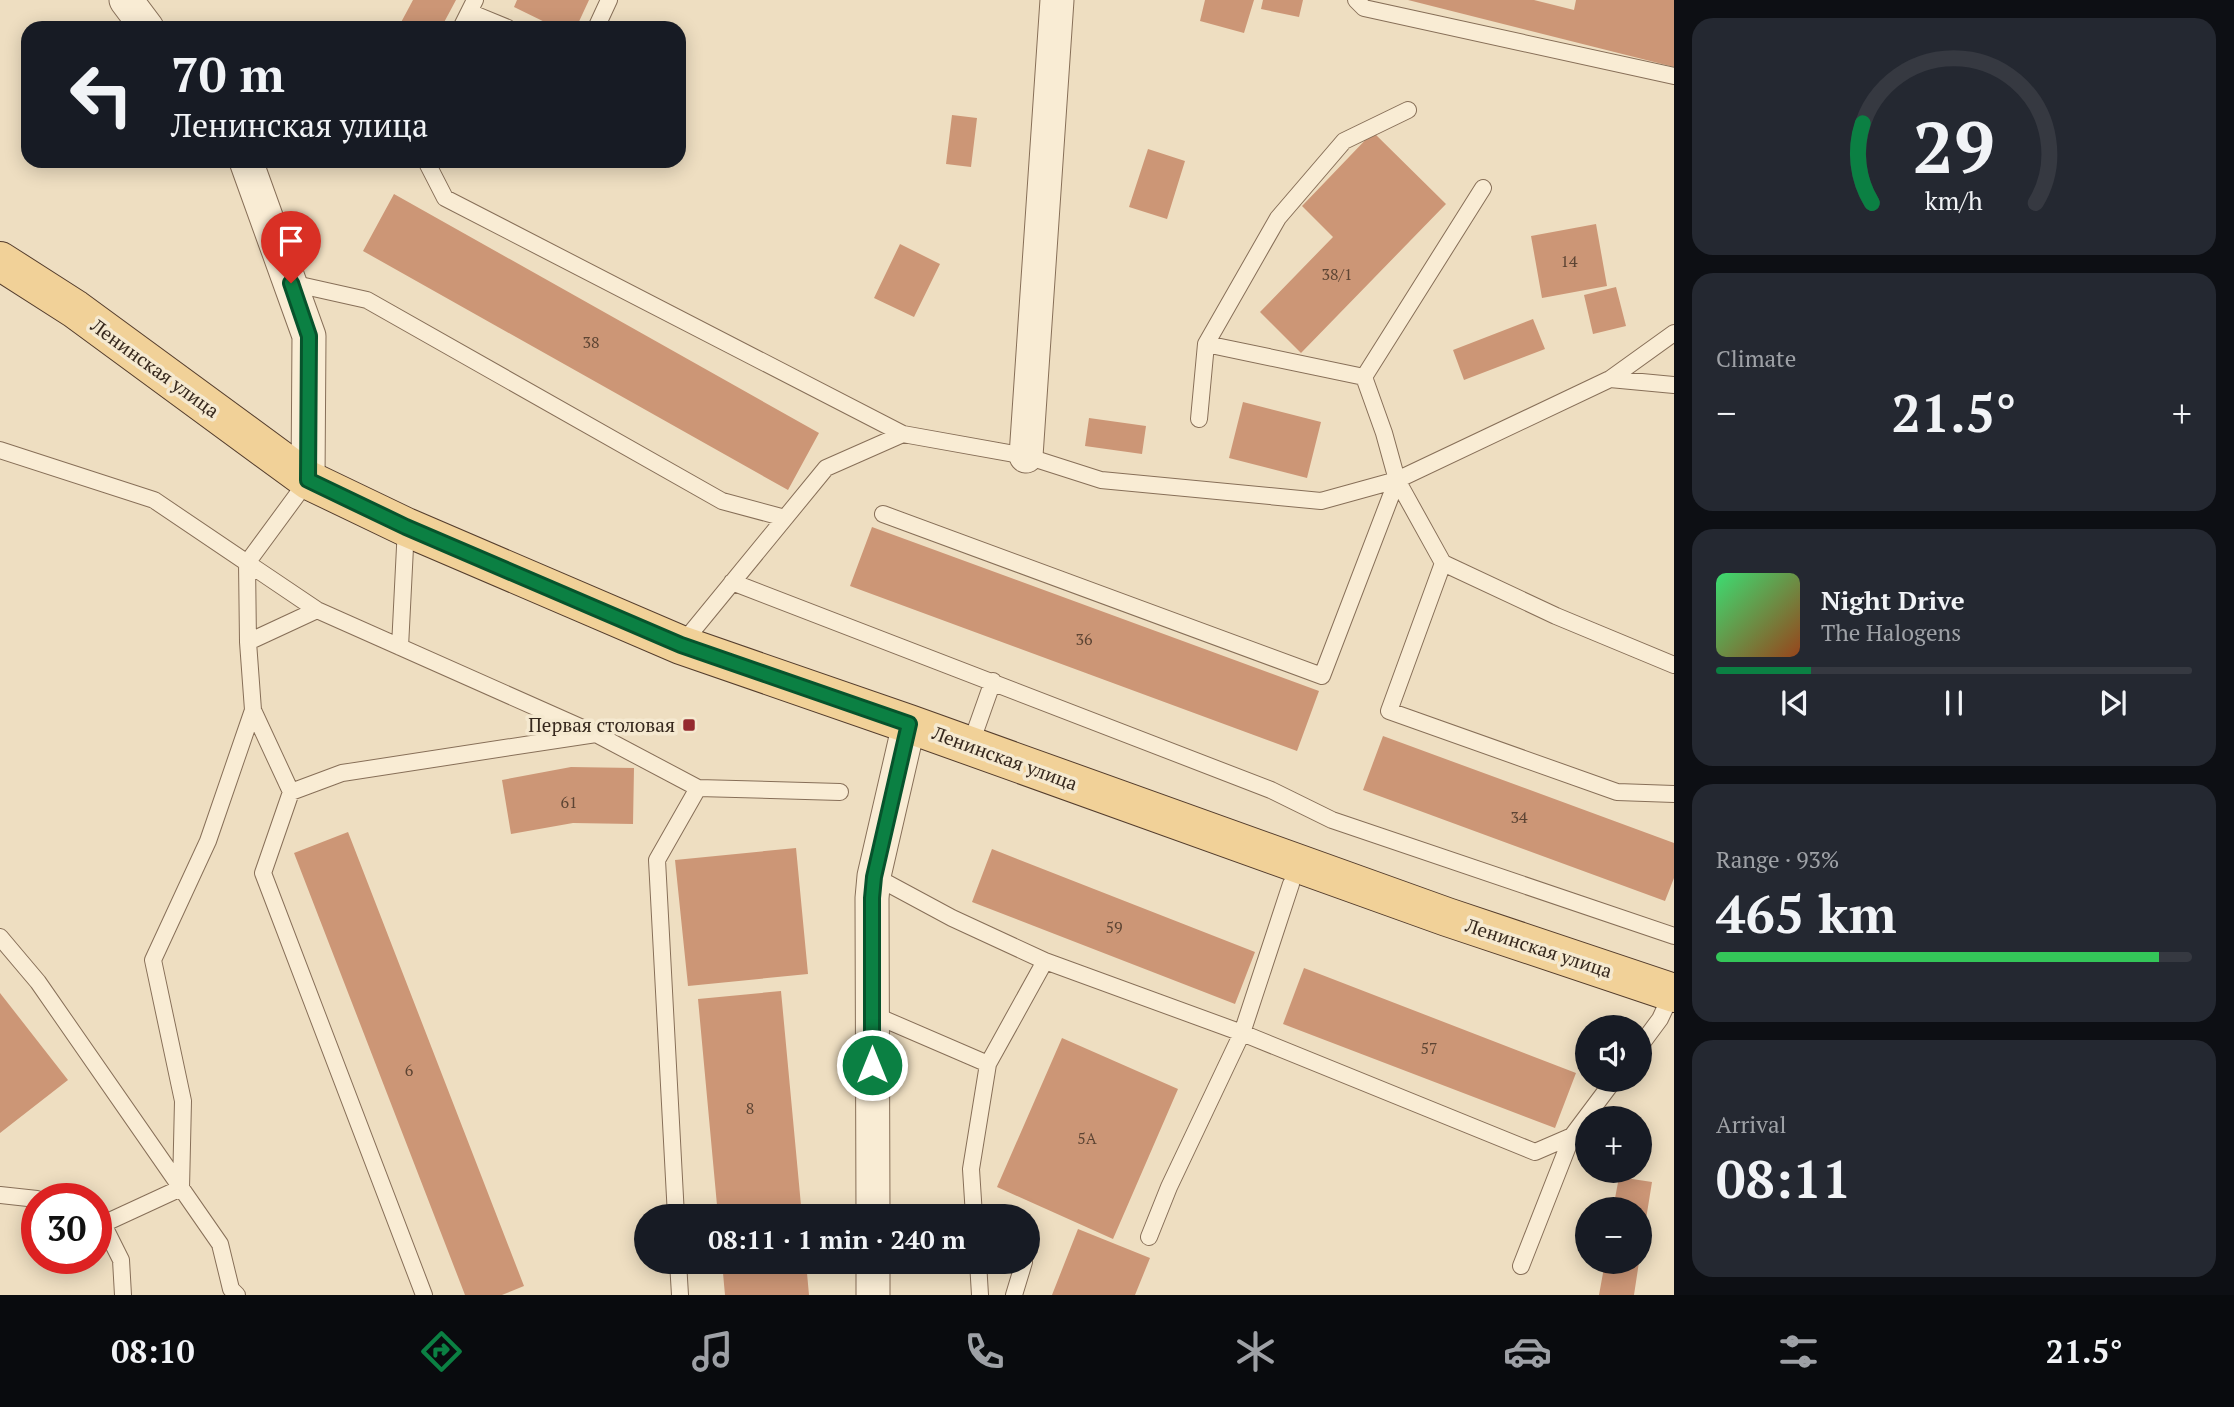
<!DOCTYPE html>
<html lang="en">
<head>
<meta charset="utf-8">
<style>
  body { margin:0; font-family:"PT Serif",serif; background:#242831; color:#f1f3f6; height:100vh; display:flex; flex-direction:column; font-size:26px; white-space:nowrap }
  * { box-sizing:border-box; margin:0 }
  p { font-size:23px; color:#9ea1a6 }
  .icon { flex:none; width:38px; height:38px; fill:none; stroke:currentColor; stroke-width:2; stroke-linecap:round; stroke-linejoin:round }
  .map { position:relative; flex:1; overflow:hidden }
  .panel { display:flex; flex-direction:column; gap:18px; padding:18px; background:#0d0f14; width:560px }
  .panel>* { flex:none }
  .hud { position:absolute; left:21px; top:21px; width:665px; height:147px; border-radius:21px; box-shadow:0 4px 18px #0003; background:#171b24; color:#f1f3f6; overflow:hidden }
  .controls { position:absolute; left:1575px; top:1015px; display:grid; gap:14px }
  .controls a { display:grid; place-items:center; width:77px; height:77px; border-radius:50%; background:#171b24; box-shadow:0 4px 18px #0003; font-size:35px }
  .speed { position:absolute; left:21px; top:1183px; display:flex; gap:14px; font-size:35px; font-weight:700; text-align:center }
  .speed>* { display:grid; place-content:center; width:91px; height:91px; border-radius:50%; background:#171b24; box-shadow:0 4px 18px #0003; line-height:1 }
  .speed .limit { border:10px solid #d22; background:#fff; color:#111 }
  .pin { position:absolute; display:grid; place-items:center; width:60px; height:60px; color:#fff; margin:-72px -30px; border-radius:50% 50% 50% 0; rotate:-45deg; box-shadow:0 0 7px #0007 }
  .pin .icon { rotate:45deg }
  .me { position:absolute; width:77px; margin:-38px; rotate:0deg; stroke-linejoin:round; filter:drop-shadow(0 0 5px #0008) }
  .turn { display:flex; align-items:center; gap:24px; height:147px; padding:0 35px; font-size:32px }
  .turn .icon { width:91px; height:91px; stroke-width:2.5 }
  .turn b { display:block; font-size:49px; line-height:60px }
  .big { font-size:52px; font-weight:600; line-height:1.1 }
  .panel .widget { flex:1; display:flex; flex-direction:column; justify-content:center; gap:10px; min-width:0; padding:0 24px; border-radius:21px; background:#242831 }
  .panel .dial { align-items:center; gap:0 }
  .dial svg { height:182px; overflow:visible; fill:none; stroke:#363941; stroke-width:7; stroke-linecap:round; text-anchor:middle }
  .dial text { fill:#f1f3f6; stroke:none }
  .song { display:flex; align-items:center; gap:21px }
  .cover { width:84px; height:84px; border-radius:10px; background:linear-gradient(135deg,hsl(140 70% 55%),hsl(20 70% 35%)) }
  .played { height:7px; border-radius:4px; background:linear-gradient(90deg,#0b8043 20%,#363941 20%) }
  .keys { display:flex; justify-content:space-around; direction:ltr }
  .heat { display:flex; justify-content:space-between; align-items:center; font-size:38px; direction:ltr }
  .charge { height:10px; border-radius:5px; background:linear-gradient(90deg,#34c759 93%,#363941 0) }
  .trip { position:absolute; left:634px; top:1204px; width:406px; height:70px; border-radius:35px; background:#171b24; box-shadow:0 4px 18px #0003; font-weight:600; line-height:70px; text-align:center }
  .menu { display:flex; height:112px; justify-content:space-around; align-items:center; background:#090b0e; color:#9ea1a6 }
  .menu .icon { width:49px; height:49px }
  .menu .current { color:#0b8043 }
  .menu b { font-size:32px; color:#f1f3f6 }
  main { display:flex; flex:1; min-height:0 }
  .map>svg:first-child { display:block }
</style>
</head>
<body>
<main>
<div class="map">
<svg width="1674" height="1295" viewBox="0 0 1674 1295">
  <rect width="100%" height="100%" fill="#eedec1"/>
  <path fill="#cc9676" d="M413,0H456L441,28H398Z
    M517,0H589L576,28H557L514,7Z
    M1205,0H1254L1244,33L1200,21Z
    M1263,0H1303L1299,17L1261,9Z
    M1408,0H1534L1574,10L1576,0H1674V67Z
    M952,115L977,118L971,167L946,164Z
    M1373,132L1446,204L1301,353L1260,312L1333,237L1302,206Z
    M1148,149L1185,161L1167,219L1129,207Z
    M394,194L819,433L788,490L363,251Z
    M1596,224L1607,286L1542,298L1531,236Z
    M900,244L940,264L914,317L874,298Z
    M1616,287L1626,326L1593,334L1584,295Z
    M1533,319L1545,349L1464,380L1453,350Z
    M1243,402L1321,422L1307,478L1229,458Z
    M1089,418L1146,426L1142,454L1085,446Z
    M872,527L1319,691L1297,751L850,586Z
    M1383,736L1674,843V878L1665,901L1363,790Z
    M571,767L634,768L633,824L573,823L511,834L502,780Z
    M348,832L524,1286L502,1295H465L294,853Z
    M796,848L808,974L688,986L675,860Z
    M992,849L1255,952L1235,1004L972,902Z
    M1304,968L1576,1073L1555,1128L1283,1024Z
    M781,991L802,1216H718L698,999Z
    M0,993L68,1080L0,1133Z
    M1062,1038L1178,1089L1113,1239L997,1187Z
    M1619,1177L1652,1182L1641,1250L1640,1209H1613Z
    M1078,1229L1150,1258L1135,1295H1052Z
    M722,1262H806L809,1295H725Z
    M1605,1262H1639L1634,1295H1599Z"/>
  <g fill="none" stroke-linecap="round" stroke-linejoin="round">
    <defs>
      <path id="service" d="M1356,0L1364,8L1674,76
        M469,12L508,28
        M461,28L475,0
        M596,28L609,0
        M426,161L445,198L903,434
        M1483,188L1364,377L1384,433L1397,480L1443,563L1556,616L1674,665
        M291,283L367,300L722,501L785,518
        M1206,344L1364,377
        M1610,379L1674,333
        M1199,419L1206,344L1278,218L1344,141L1408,110
        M0,450L154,500L317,610L596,734L698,788
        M883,514L1322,676L1397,480
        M1443,563L1389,711L1617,792L1674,794
        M732,582L1271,790L1332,820L1674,936
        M248,642L317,610
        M681,645L826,468L903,434L1026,456L1101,480L1321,501L1397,480L1610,379L1674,385
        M400,647L406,527
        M253,710L291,792L263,873L424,1295
        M970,746L993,681
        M291,792L342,773L596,734
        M874,876L952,918L1045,961L1242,1033L1535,1152L1572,1136L1614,1080
        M0,937L38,982L220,1244L231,1289L237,1295
        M872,1014L988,1064L971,1169L974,1216
        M1640,1046L1660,1019L1673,991
        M988,1064L1045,961
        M0,1195L37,1199
        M676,1216L657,860L698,788L840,792
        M96,1221L103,1224L121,1260L123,1295
        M103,1224L181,1188L183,1101L153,960L208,841L253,710L248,642L247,563L308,480
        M1149,1237L1169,1187L1242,1033L1291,884
        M678,1262L680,1295
        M978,1262L980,1295
        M1521,1266L1572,1136
        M1014,1295L1024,1262"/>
      <path id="minor" d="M126,0L147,28
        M246,161L309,336L308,480
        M1026,456L1057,0
        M873,1216L872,898L874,876L909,724
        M873,1262V1295"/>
      <path id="primary" d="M0,261L75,309L308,480L406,527L681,645L909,724L1447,917L1674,993"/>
    </defs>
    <use href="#service" stroke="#876f58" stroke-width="18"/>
    <use href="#minor" stroke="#876f58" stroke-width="35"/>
    <use href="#primary" stroke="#543d2d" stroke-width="40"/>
    <use href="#service" stroke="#f9ecd4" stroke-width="16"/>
    <use href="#minor" stroke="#f9ecd4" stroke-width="33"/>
    <use href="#primary" stroke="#f1d198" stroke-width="38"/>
  </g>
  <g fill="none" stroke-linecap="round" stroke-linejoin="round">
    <defs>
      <path id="route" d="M291,283L309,336L308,480L406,527L681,645L909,724L874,877L872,898V1065"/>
    </defs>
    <use href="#route" stroke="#07532c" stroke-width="18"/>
    <use href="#route" stroke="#0b8043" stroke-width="12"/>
  </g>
  <rect fill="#95292e" stroke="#f5e9d0" stroke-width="2.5" x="682" y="718" width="14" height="14" rx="3.5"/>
  <g text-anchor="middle" stroke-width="7" stroke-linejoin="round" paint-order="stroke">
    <g font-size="16" fill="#5c4433">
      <text x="1569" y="267">14</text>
      <text x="1337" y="280">38/1</text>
      <text x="591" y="348">38</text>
      <text x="1084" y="645">36</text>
      <text x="569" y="808">61</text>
      <text x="1519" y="823">34</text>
      <text x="1114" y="933">59</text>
      <text x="1429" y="1054">57</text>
      <text x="409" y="1076">6</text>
      <text x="750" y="1114">8</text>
      <text x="1087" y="1144">5А</text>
    </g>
    <g font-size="19" fill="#36281d" stroke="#f5e9d0">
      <text transform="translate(155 368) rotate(36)" y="7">Ленинская улица</text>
      <text transform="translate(1005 758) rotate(20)" y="7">Ленинская улица</text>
      <text transform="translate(1539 948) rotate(18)" y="7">Ленинская улица</text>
    </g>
    <g font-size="19" fill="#36281d" stroke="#f5e9d0" text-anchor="end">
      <text x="675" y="732">Первая столовая</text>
    </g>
  </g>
</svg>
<div class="controls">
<a><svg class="icon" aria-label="sound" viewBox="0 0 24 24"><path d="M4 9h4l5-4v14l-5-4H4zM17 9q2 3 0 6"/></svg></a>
<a>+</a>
<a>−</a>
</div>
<div class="speed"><div class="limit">30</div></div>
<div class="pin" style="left:291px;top:283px;background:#d93025"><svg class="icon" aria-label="arrive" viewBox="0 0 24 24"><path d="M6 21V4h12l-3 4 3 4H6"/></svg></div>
<svg class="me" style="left:872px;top:1065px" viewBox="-20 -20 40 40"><circle r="17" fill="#0b8043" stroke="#fff" stroke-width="3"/><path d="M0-11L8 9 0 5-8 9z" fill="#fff"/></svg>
<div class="trip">08:11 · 1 min · 240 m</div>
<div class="hud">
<div class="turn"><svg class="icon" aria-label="left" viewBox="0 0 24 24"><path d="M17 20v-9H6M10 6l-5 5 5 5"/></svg><div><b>70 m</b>Ленинская улица</div></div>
</div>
</div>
<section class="panel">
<div class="widget dial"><svg viewBox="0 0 100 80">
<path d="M14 69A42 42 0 1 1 86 69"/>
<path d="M14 69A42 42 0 0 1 10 34" stroke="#0b8043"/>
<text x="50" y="56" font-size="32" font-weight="700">29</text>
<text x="50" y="72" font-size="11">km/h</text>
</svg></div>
<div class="widget"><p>Climate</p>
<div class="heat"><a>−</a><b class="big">21.5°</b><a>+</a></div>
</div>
<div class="widget">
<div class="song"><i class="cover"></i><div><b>Night Drive</b><p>The Halogens</p></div></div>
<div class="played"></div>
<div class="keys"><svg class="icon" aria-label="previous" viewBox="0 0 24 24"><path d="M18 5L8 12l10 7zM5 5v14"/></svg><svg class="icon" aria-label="pause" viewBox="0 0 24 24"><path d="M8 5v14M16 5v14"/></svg><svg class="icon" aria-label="next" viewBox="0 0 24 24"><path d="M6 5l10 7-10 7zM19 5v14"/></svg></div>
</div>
<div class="widget"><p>Range · 93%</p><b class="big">465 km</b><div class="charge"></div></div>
<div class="widget"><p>Arrival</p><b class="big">08:11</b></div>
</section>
</main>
<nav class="menu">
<b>08:10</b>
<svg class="icon current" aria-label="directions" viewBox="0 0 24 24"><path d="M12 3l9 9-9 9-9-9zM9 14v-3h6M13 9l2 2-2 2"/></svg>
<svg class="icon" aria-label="music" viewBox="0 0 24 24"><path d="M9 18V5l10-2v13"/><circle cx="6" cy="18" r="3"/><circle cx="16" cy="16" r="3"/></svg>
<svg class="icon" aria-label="phone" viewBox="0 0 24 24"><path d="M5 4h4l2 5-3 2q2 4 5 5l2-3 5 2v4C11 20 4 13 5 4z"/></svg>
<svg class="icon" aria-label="climate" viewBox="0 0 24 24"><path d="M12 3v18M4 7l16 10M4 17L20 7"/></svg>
<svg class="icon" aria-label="car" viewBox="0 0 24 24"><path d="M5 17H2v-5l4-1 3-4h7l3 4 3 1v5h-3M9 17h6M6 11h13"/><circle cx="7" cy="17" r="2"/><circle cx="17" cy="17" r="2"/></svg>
<svg class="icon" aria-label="filters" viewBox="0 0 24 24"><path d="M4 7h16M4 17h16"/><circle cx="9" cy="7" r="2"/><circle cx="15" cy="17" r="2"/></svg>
<b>21.5°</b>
</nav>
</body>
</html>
